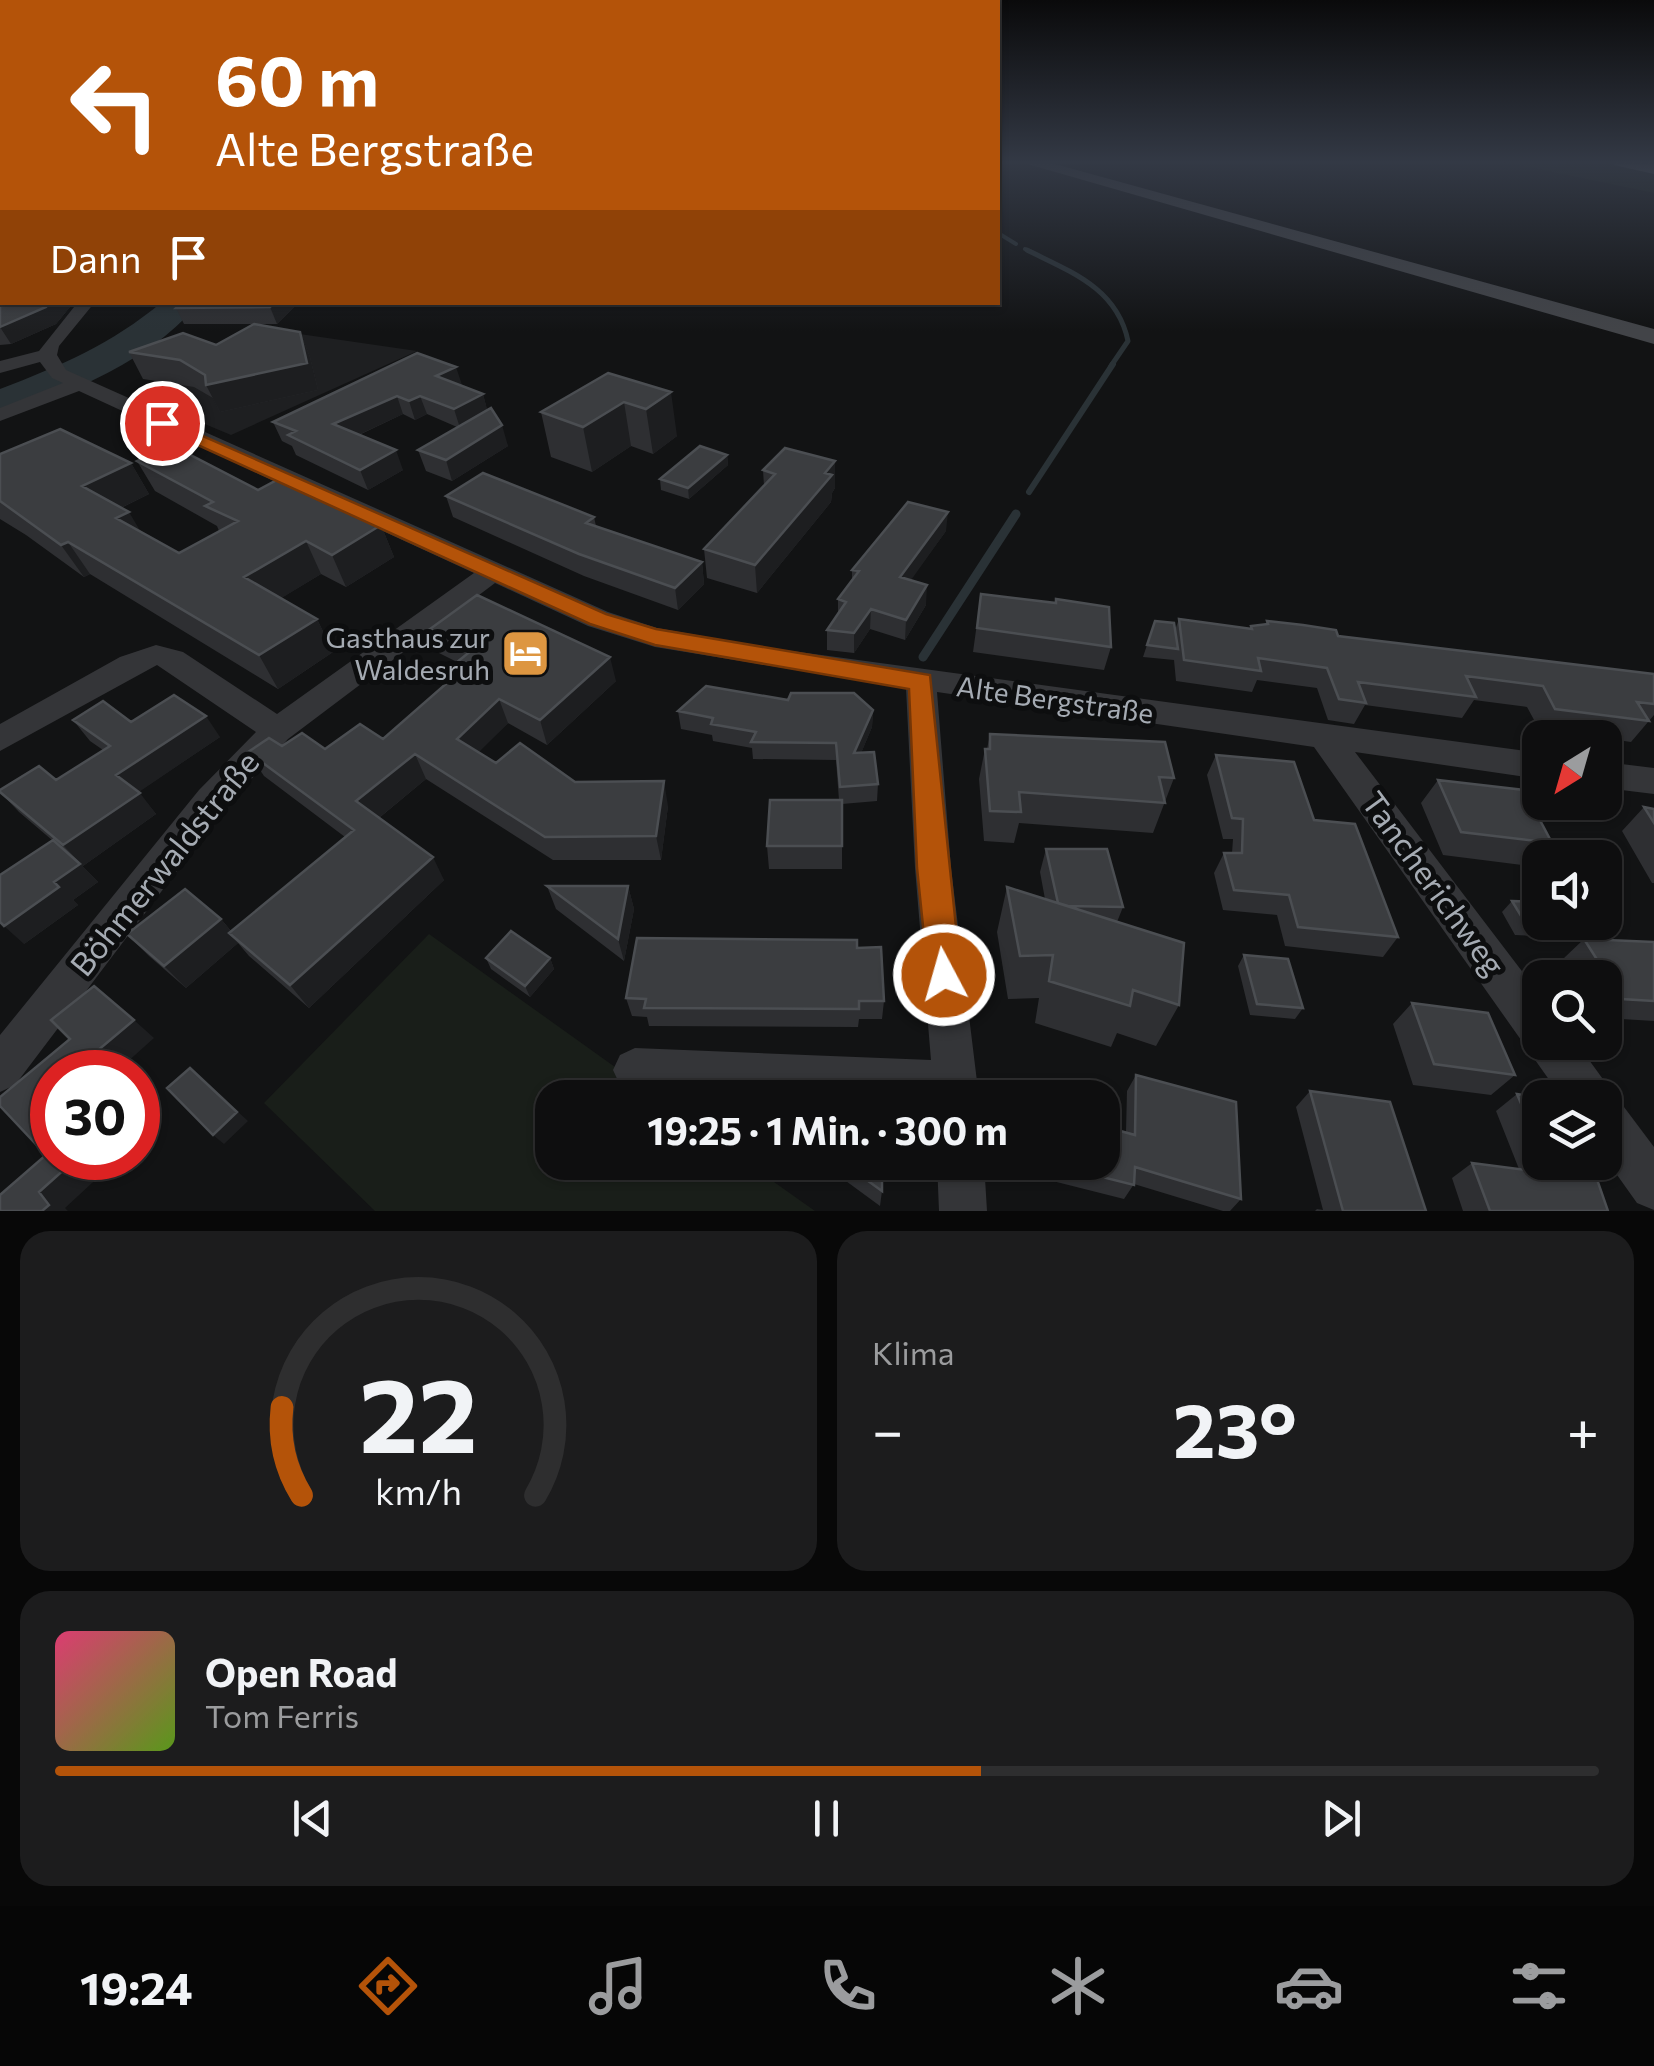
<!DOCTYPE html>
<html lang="de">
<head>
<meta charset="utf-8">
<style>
  body { margin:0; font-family:Commissioner,sans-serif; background:#1c1c1d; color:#f1f3f6; height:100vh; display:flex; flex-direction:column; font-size:38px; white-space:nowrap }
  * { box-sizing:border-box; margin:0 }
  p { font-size:32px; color:#9b9c9e }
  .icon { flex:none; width:55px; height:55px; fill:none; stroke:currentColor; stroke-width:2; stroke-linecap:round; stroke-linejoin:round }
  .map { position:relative; height:1211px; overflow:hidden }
  .panel { display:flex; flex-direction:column; gap:20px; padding:20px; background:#080808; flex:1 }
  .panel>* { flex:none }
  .hud { position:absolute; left:0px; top:0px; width:1000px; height:305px; box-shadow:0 2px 8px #0004,0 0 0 2px #2e2e2f; background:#b45309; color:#fff; overflow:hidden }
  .needle { width:65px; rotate:217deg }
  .fabs { position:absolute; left:1522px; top:720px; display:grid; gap:20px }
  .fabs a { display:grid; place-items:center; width:100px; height:100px; border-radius:20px; background:#0e0e0f; box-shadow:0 2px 8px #0004,0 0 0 2px #2e2e2f; font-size:50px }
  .speed { position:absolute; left:30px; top:1050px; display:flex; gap:20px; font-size:50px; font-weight:700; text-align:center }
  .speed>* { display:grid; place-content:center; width:130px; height:130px; border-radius:50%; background:#0e0e0f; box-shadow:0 2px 8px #0004,0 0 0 2px #2e2e2f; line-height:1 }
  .speed .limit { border:15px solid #d22; background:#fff; color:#111 }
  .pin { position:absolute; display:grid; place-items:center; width:85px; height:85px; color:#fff; margin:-42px; border:5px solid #fff; border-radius:50%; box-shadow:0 2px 10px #0007 }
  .me { position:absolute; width:110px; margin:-55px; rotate:354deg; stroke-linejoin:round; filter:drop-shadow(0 0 8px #0008) }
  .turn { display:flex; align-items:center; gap:35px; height:210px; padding:0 50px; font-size:45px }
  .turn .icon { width:130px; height:130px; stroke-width:2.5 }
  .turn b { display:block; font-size:70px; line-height:85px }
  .then { display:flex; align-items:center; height:95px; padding:0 50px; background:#0003; gap:20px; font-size:38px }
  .big { font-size:75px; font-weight:700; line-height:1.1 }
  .panel .widget { flex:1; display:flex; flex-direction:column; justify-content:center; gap:15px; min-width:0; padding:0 35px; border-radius:30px; background:#1c1c1d }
  .panel .dial { align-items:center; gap:0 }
  .dial svg { height:260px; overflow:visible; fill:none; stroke:#2e2e2f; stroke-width:7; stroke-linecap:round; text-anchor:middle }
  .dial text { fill:#f1f3f6; stroke:none }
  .song { display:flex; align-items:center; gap:30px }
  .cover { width:120px; height:120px; border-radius:15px; background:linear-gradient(135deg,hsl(340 70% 55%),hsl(90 70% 35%)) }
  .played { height:10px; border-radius:5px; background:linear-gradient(90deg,#b45309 60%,#2e2e2f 60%) }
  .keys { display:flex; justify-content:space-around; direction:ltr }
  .heat { display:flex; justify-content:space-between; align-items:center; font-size:55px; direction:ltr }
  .panel .tiles { flex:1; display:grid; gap:20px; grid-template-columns:1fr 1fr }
  .widget:last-child { grid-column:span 2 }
  .trip { position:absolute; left:535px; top:1080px; width:585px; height:100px; border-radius:30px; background:#0e0e0f; box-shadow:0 2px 8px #0004,0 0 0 2px #2e2e2f; font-weight:700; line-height:100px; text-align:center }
  .tab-bar { display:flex; height:160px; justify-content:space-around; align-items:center; background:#060606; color:#9b9c9e }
  .tab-bar .icon { width:70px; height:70px }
  .tab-bar .active { color:#b45309 }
  .tab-bar b { font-size:45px; color:#f1f3f6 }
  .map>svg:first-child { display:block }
</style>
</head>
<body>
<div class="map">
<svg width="1654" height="1211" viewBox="0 0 1654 1211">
  <rect width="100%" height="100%" fill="#121314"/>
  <path fill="#1e1f21" d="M286,332L417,351L231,435L145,399L209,362Z"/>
  <path fill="#191e19" d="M1500,161H1600L1654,171V193Z
    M429,934L657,1097L552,1098V1162L747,1163L815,1211H375L264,1103Z"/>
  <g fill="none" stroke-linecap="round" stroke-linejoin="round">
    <path stroke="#2a3236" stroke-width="4" d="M998,233L1016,244
      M1025,249L1032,252"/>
    <path stroke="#2a3236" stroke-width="5" d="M1027,250C1071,272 1117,288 1128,341L1111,366"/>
    <path stroke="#2a3236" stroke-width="6" d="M1029,492L1113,364"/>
    <path stroke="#2a3236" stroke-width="9" d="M923,657L1016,514"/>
    <path fill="#2a3236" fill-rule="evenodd" d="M162,302H198C160,356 62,399 0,415V389C60,366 112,344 162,302Z"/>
    <path fill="#343538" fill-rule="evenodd" d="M78,302H95L59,346L57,355L66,370L608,612L657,628L770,648L1540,753V779L1355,752L1540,995V1042H1576L1605,1082L1611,1099L1621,1103L1654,1147V1210L1637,1203L1605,1158V1098H1562L1314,747L937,692L951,868L979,1098H771L635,1092L620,1085L613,1070L620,1055L635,1048L931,1060L915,868L906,688L655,647L588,626L495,583L288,739L223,810L15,1085L0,1092V1035L199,790L256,732L157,665L0,751V724L120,657L156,645L183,652L277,714L474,573L79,391L0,421V408L63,383L52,378L40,362L0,373V361L39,351Z
      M1605,762L1654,768V794L1605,788Z
      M937,1162H984L987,1211H939Z"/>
    <path fill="#424448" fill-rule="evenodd" d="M1017,161H1044L1654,329V344Z"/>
    <path fill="#606469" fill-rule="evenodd" d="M1611,161L1654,162V174L1614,165Z"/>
  </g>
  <path fill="#2e2f32" d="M0,235L2,302H74L56,324L11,344L0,345Z
    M299,302L277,324H184L176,308Z
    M300,332L310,357L318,390L220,412L213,398L194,387L143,379L129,352L216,345Z
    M417,353L462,385L460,386L483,394L487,410L508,446L452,481L426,471L418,450L457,427L427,414L415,420L403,414L359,435L403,470L368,490L296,455L292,446L282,441L273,422Z
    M608,373L677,436L653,454L631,446L592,472L551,457L541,412Z
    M0,454L131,463L149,494L121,508L141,532L179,553L219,531L217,526L155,491L137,461L258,490L381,525L394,557L346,587L321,574L281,598L317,619L333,652L278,689L90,574L84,577L26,535L0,519Z
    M727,455L728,465L689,499L661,490L660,479Z
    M763,470L835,488L832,493L831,502L757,593L707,578L704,549L764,486Z
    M446,496L594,517L596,526L702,562L704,584L678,610L584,576L453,517Z
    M946,531L910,580L926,605L905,640L870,629L854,653L827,650V630L838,614V599L852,580V570Z
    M981,594L1111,647L1104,670L973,652Z
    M1179,619L1250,629L1251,626L1266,625L1267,621L1338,636L1654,674V715L1631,742L1539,729L1527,707L1474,700L1462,718L1365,705L1354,724L1328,720L1317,688L1257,680L1252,692L1176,681L1174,660L1143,657L1155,621L1175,630Z
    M430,629L616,681L547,745L508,723L478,752L496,763L668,806L661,860H553L426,779L379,818L444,880L309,1008L249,956L238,943L186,988L149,956L127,934L221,919L231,931L345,837L264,776L248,752L282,746L325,749L383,739L449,680L446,671L457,662L439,653Z
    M788,700L873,710L872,727L861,753L878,784L877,801L842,804V869H769L767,846L839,800L836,760L753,759L752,748L713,741L712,735L681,729L678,711Z
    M73,720L131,722L220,737L138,792L156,814L83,866L74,858L98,882L73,900L78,905L24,944L52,840L19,812L0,792L56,780L103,750L90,741Z
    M990,734L1174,778L1153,833L1019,823L1014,843L984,841L979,779L985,749H987Z
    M1216,755L1398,937L1383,957L1285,946L1277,915L1223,910L1214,873L1224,853H1232L1233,839H1223L1207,775Z
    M1438,780L1552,843L1531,866L1443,855L1421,803Z
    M1644,807L1654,809V883H1652L1622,831Z
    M1046,849L1123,907L1117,922L1179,1005L1156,1046L1117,1033L1111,1047L1035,1023L1039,998L1008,999L997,932L1007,887L1045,899L1040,872Z
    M547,886H628L634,909L624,961L556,909Z
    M1512,901L1585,927L1573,938L1515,935L1502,912Z
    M1584,939L1654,942V1021L1605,1018V978H1547L1558,967L1570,968L1564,958Z
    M857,948L884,1001L882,1019H859L858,1027L649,1026L647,1017L632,1016L626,998Z
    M1244,955L1303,1008L1295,1019L1250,1015L1238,966Z
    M486,958H550L554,969L530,997L491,969Z
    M1412,1003L1515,1075L1491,1095L1413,1085L1393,1024Z
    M1136,1075L1241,1199L1230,1211H1223L1134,1184L1124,1199L1013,1171L1012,1162H1102L1126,1132L1127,1091Z
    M1310,1091L1426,1211H1315L1317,1209L1323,1210L1296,1107Z
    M1517,1094L1540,1098V1162H1591L1608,1211H1463L1452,1178L1472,1163L1519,1169L1496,1111Z
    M820,1162H882V1191L880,1206Z"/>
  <path fill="#1d1e20" d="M50,302H74L56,324L11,344L0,327Z
    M275,302H299L277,324L270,307Z
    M300,332L310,357L318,390L220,412L206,385Z
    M456,367L462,385L441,395L436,376Z
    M671,392L677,436L653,454L646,409Z
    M483,394L488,413L460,428L454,409Z
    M397,396L403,414L341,443L333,424Z
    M420,396L427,414L415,420L409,401Z
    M624,402L631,446L592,472L583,427Z
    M502,425L508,446L452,481L446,460Z
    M396,450L403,470L368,490L360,470Z
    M727,455L728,465L689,499L688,488Z
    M835,461V488L832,493L831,502L757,593L755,565Z
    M131,463L149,494L102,517L82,486Z
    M129,512L148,544L116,518Z
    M948,512L946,531L899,597L900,577Z
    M381,525L394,557L346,587L332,555Z
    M306,541L321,574L262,610L244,577Z
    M68,542L90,574L84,577L61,545Z
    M702,562L704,584L678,610L675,588Z
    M927,585L926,605L905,640L906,620Z
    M871,609L870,629L854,653V633Z
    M317,619L333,652L278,689L259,655Z
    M610,657L616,681L547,745L540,720Z
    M499,699L508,723L467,764L457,739Z
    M873,710L872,727L854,770V753Z
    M206,716L220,737L133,796L116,775Z
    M415,754L426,779L369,826L356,801Z
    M664,781L668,806L661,860L656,836Z
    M140,793L156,814L83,866L63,845Z
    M433,857L444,880L309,1008L290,985Z
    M80,864L98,882L73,900L78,905L24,944L4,926L54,882Z
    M628,886L634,909L624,961L618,939Z
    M221,919L239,941L229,933L238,943L186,988L164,966Z
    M550,958L554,969L530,997L525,986Z
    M134,1020L154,1038L116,1072H84L78,1067Z
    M201,1078L248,1121L224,1144L213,1135Z
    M138,1121L147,1131L138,1140Z
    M77,1158H119L65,1208L68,1211H42L39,1192Z"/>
  <path fill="#3b3d40" stroke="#4b4e52" stroke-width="2.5" d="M0,161H2V182H0Z
    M2,234V302H50L46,307L0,327V235Z
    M182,302H275L270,307L176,308Z
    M254,324L300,332L307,363L206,385L205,375L180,360L129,352L183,333L216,345Z
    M417,353L456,367L436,376L483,394L454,409L420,396L409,401L397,396L333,424L396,450L360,470L288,435L296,431L273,422Z
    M608,373L671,392L646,409L624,402L583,427L541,412Z
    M491,408L502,425L446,460L418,450Z
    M60,429L131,463L82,486L129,512L116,518L179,553L238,521L205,506L213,502L137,461L171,445L258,490L277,480L381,525L332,555L306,541L244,577L317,619L259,655L68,542L61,545L0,501V454Z
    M700,446L727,455L688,488L660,479Z
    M785,448L835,461L825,473L832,475L755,565L704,549L775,474L763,470Z
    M483,473L594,517L586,523L702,562L675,588L579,554L446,496Z
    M908,502L948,512L900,577L927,585L906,620L871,609L854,633L827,630L846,602L838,599L859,571L852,570Z
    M981,594L1056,603V599L1109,607L1111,647L977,628Z
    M477,595L610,657L540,720L499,699L457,739L496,763L520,743L575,782L664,781L656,836L545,837L415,754L356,801L433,857L290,985L229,933L354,830L248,752L269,738L282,746L302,733L325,749L360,724L383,739L455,676L446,671L472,650L430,629Z
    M1179,619L1252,629L1251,626L1268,624L1267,621L1303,625L1336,630L1338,636L1654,674V704L1637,702L1649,721L1555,709L1543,686L1466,676L1476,697L1358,682L1366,703L1339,699L1327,668L1258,658L1261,671L1184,660Z
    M1155,621L1174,623L1178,649L1147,645Z
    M706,686L788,700L791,693H854L873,710L854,753L874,752L878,784L840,787L836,743L751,742L756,732L711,724L713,718L678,711Z
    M174,695L206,716L116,775L140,793L63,845L0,792V790L39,766L56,780L110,746L73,720L103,701L131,722Z
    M990,734L1165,742L1174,778L1159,777L1165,803L1019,792L1021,812L990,811L985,749H990Z
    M1216,755L1294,762L1314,820L1355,824L1398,937L1298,927L1289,895L1234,890L1224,853H1242L1243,819L1232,818Z
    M1438,780L1524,790L1552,843L1461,832Z
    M770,800H842V846H767Z
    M1644,807L1654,809V823Z
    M53,840L80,864L54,882L59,887L4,926L0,922V875Z
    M1046,849H1107L1123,907L1068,906L1058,903Z
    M547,886H628L618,939Z
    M1007,887L1184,943L1179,1005L1133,990L1130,1006L1049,981L1053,955L1020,956Z
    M185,889L221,919L164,966L127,934Z
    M1512,901L1540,902V922H1582L1585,927L1526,924Z
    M511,931L550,958L525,986L486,958Z
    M637,938L857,940V948L881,947L884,1001H859V1009L644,1008L646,999L626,998Z
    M1584,939L1654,942V1001L1620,999L1622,1002H1605V978H1564L1558,967L1603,969Z
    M1244,955L1288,959L1303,1008L1257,1004Z
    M94,986L134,1020L78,1067L84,1072H52V1158H77L39,1192L49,1205L42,1211H0V1195L46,1155L0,1106V1097L70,1039L51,1020Z
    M1412,1003L1488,1013L1515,1075L1434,1064Z
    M190,1068L237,1112L213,1135L167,1088Z
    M1136,1075L1236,1102L1241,1199L1135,1167L1134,1185L1042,1162H1102V1126L1135,1135Z
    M775,1091L784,1098H771Z
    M1310,1091L1390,1102L1426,1211H1343Z
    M1517,1094L1541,1098L1540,1149Z
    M842,1162H882V1191Z
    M1545,1162H1591L1608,1211H1490L1472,1163L1550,1173Z"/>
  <linearGradient id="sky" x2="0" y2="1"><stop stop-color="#0a0a0b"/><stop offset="0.49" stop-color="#333945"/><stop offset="1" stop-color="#333945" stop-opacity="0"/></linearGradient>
  <rect width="1654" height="331" fill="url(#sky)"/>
  <path fill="#b45309" stroke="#753606" stroke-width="2.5" d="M162,418L606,614L656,629L930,675L961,975L956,987L944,991L932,987L928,975L917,868L909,689L655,645L590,624L156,426V419Z"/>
  <defs>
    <symbol id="hotel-square" viewBox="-11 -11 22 22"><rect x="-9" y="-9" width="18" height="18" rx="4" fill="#dd9641" stroke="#0d0e0f"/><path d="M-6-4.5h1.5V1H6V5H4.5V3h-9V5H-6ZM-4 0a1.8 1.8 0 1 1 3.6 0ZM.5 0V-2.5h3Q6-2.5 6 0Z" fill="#fff"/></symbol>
  </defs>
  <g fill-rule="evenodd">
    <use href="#hotel-square" x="498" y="626" width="55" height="55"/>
  </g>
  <g text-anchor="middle" stroke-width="10" stroke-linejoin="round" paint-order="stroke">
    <g font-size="28" fill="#a5abb3" stroke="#0d0e0f" text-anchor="end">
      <text x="490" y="648">Gasthaus zur<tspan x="490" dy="32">Waldesruh</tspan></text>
    </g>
    <g font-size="28" fill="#a5abb3" stroke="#0d0e0f">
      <text transform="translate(1055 700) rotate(8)" y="10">Alte Bergstraße</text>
    </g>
    <g font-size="32" fill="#a5abb3" stroke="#0d0e0f">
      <text transform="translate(165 864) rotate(-51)" y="11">Böhmerwaldstraße</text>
      <text transform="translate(1433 884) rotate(54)" y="11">Tancherichweg</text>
    </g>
  </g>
</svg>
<div class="fabs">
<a><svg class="needle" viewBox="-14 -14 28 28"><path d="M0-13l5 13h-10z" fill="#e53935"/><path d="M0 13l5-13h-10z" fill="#9b9c9e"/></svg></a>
<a><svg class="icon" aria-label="sound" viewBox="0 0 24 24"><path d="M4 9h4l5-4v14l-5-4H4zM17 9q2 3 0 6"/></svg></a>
<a><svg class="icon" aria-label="search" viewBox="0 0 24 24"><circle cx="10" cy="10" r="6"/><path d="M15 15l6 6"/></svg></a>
<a><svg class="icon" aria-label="layers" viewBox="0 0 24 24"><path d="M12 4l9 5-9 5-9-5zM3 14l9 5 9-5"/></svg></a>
</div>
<div class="speed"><div class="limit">30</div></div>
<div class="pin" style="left:162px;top:423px;background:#d93025"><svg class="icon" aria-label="arrive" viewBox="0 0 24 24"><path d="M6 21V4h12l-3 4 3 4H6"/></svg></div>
<svg class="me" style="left:944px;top:975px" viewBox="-20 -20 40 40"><circle r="17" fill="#b45309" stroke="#fff" stroke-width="3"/><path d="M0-11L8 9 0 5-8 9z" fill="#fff"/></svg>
<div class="trip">19:25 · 1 Min. · 300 m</div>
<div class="hud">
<div class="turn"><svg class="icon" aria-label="left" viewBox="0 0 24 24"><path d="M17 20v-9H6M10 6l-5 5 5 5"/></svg><div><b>60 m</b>Alte Bergstraße</div></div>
<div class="then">Dann<svg class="icon" aria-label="arrive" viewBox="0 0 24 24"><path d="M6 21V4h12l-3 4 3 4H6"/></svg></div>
</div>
</div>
<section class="panel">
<div class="tiles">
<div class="widget dial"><svg viewBox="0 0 100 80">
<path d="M14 69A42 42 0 1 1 86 69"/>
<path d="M14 69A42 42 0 0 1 8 42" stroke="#b45309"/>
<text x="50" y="56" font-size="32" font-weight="700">22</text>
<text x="50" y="72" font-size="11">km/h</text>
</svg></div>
<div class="widget"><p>Klima</p>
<div class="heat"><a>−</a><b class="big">23°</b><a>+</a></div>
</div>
<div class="widget">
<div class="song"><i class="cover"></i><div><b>Open Road</b><p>Tom Ferris</p></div></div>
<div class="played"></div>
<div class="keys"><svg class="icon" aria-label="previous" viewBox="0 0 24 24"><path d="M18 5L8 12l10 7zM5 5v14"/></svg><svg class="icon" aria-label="pause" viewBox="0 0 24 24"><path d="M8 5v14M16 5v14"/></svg><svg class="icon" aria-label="next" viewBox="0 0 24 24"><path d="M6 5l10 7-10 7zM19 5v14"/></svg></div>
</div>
</div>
</section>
<nav class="tab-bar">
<b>19:24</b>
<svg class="icon active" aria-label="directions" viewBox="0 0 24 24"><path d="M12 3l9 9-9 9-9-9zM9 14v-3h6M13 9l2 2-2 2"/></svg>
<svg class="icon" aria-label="music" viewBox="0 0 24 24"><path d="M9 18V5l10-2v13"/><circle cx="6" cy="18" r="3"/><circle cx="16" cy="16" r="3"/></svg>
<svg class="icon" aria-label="phone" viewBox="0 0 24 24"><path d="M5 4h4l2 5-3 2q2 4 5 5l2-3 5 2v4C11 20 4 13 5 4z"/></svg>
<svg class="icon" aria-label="climate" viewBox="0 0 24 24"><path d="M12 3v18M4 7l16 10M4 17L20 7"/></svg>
<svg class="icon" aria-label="car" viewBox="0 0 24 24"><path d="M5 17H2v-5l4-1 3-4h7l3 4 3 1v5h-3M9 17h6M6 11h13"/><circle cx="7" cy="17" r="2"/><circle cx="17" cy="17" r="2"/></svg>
<svg class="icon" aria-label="filters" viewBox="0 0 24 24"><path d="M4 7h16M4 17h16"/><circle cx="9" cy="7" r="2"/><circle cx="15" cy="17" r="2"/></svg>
</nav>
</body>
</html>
